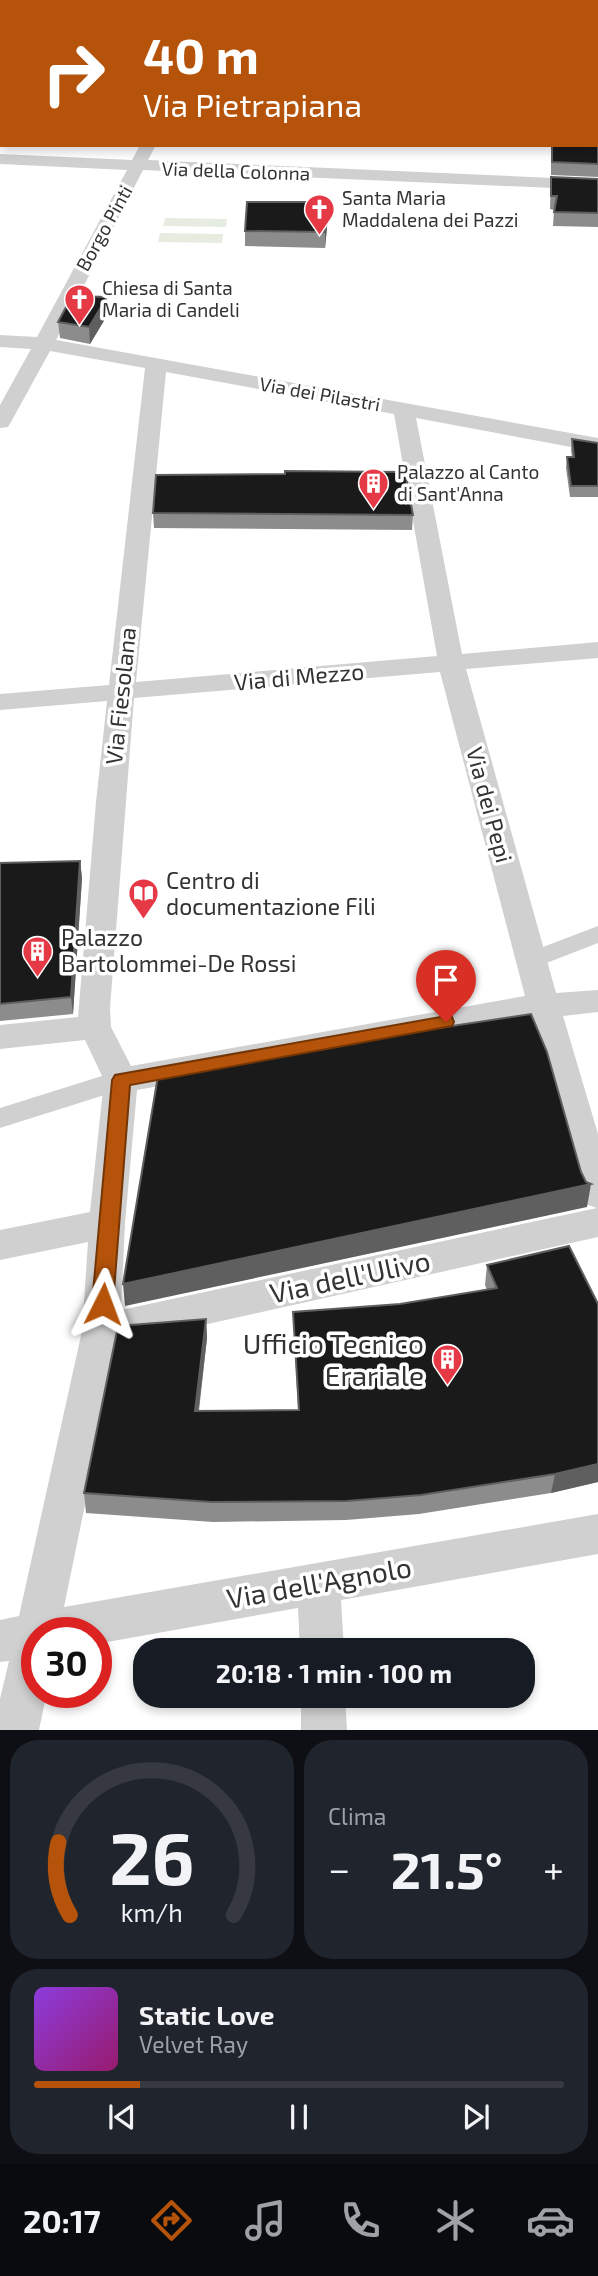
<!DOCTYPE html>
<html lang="it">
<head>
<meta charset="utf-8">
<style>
  body { margin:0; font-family:"Exo 2",sans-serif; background:#20242c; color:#f1f3f6; height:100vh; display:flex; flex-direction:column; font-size:26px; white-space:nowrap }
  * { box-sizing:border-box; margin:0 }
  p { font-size:23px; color:#9ea1a6 }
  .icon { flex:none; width:38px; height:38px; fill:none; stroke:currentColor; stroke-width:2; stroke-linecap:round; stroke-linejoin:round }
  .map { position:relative; height:1730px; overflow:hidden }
  .sheet { display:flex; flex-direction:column; gap:10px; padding:10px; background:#0d0f14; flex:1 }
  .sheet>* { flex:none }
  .banner { position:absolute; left:0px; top:0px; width:598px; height:147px; box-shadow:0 4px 10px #0003; background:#b45309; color:#fff; overflow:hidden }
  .speed { position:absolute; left:21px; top:1617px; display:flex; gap:14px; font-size:35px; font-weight:700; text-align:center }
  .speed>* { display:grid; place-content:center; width:91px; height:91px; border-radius:50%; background:#171b24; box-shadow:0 4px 10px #0003; line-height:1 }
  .speed .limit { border:10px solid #d22; background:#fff; color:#111 }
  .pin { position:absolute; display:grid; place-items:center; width:60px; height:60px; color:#fff; margin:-72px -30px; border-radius:50% 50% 50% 0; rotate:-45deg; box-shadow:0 0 7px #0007 }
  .pin .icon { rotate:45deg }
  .me { position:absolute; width:77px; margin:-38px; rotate:3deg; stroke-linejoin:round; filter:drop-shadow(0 0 5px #0008) }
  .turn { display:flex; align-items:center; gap:24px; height:147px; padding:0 28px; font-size:32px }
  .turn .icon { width:91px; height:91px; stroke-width:2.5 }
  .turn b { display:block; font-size:49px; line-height:60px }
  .big { font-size:52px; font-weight:700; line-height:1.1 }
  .sheet .widget { flex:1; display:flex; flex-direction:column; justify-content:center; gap:10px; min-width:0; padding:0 24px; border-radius:28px; background:#20242c }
  .sheet .dial { align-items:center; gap:0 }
  .dial svg { height:182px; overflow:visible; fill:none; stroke:#363941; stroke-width:7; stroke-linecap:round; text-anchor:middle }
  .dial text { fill:#f1f3f6; stroke:none }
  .song { display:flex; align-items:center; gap:21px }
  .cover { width:84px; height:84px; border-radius:10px; background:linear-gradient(135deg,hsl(270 70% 55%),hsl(320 70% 35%)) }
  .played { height:7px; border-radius:4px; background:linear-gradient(90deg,#b45309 20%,#363941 20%) }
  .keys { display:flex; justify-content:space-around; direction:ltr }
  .heat { display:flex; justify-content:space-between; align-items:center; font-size:38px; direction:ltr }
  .sheet .tiles { flex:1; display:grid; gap:10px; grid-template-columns:1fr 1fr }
  .widget:last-child { grid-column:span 2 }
  .trip { position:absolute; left:133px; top:1638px; width:402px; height:70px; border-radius:28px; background:#171b24; box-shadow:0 4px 10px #0003; font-weight:700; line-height:70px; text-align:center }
  .menu { display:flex; height:112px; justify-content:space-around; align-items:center; background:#090b0e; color:#9ea1a6 }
  .menu .icon { width:49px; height:49px }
  .menu .on { color:#b45309 }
  .menu b { font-size:32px; color:#f1f3f6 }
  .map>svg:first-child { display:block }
</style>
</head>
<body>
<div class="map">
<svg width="598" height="1730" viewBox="0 0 598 1730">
  <rect width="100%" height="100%" fill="#fff"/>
  <path fill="#e6ecdf" d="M165,218L227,219L226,227L163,226Z
    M160,233L223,234L222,243L158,242Z"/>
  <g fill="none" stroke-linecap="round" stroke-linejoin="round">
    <path fill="#d0d0d0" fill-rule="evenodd" d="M598,926V943L531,969L522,967L519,961L522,955Z
      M121,1070L130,1073L134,1080L130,1087L0,1128V1108Z"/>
    <path fill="#d0d0d0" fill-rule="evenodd" d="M201,0H215L200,2Z
      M476,0H538L539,2H477Z
      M0,104H2V114H0Z
      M140,145H156L148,160L598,180V190L143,170L56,340L598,438V452L416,418L462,654L598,642V658L466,669L556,993L598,990V1012L563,1016L598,1134V1237L118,1344L64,1607L598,1514V1554L341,1600L344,1650H300L298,1608L96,1644V1633H37V1692H47L39,1730H0V1699L9,1661L0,1662V1620L19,1616L82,1331L88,1242L0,1260V1230L90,1212L104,1080L85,1040L0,1049V1025L78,1017L96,802L107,701L0,710V694L109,685L145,368L50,351L11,422L8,427L0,428V405L31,349L0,347V335L37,337L127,170L0,164V154L132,160ZM166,372L394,414L437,656L136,682ZM440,672L525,996L131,1066L111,1027L110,1008L134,698ZM531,1019L580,1194L585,1204L597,1208L121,1310L125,1223L137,1090Z
      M301,1696H345L347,1730H301Z"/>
  </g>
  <path fill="#8c8c8c" d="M559,0H598V177L551,175V145H597V2H559Z
    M551,177L598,179V227L553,226L554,210L550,209Z
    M328,217L325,248L245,246V231Z
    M108,314L90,344L60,338L58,322Z
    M572,439L598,443V497H570L566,468L567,457H572L571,450Z
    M153,513L413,515L412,530L154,528Z
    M80,861L82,878L73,1014L0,1021V863Z
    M487,1265L598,1304V1482L551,1493L419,1514L346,1520L213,1522L86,1513L84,1493L206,1319L207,1338L199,1411L298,1410L293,1312L400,1304L487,1290L485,1285Z"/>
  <path fill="#5f5f5f" d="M328,202V217L325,248V232Z
    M107,297L108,314L90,344L89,327Z
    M80,861L82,878L73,1014L71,997Z
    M591,1184L587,1207L125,1306L123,1284Z
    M206,1319L207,1338L196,1431L195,1411Z
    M598,1464V1482L551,1493L555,1474Z"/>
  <path fill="#1a1a1a" stroke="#5f5f5f" stroke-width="2" d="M208,0H239V2H208Z
    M562,0H598V164L552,162V145H597V2H563Z
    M551,177L598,179V213L554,212L557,196H551Z
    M247,202H328L325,232L245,231Z
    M72,296L107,297L89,327L58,322Z
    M572,439L598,443V486H571L567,457H574Z
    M285,471L405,472L413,515L153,513L156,475L285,474Z
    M80,861L71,997L0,1004V863Z
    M531,1014L547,1052L581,1172L586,1182L591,1184L123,1284L159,1070Z
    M569,1246L598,1304V1464L555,1474L421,1495L347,1501L211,1502L84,1493L118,1326L206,1319L195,1411L299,1410L293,1312L400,1304L497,1288L487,1265Z"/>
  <path fill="#b45309" stroke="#753606" stroke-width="2" d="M446,1016L452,1017L454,1022L452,1026L130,1085L113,1304L110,1310L103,1313L95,1310L92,1304L112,1080L115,1075Z"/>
  <defs>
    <symbol id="church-pin" viewBox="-11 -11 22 30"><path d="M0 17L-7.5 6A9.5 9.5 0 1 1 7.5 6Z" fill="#e63946" stroke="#fff"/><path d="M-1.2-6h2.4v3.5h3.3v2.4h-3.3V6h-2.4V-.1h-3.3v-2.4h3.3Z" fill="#fff"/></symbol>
    <symbol id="building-pin" viewBox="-11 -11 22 30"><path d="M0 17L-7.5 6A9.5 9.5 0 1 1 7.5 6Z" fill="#e63946" stroke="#fff"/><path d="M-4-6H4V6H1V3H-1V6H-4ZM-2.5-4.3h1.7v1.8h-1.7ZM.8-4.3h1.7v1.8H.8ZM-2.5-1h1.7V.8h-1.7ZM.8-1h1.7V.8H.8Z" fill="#fff"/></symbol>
    <symbol id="library-pin" viewBox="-11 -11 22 30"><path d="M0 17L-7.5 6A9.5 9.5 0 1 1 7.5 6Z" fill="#e63946" stroke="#fff"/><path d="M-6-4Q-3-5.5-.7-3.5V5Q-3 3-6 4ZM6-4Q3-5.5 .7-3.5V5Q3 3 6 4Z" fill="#fff"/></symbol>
  </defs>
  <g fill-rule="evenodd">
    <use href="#church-pin" x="302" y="192" width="35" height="47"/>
    <use href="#church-pin" x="62" y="282" width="35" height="47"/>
    <use href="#building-pin" x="356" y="466" width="35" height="47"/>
    <use href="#library-pin" x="126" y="876" width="35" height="47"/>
    <use href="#building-pin" x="20" y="934" width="35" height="47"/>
    <use href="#building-pin" x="430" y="1342" width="35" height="47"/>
  </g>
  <g text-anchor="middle" stroke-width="7" stroke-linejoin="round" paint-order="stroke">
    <g font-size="19" fill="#333" stroke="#fff">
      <text transform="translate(236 171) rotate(2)" y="7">Via della Colonna</text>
      <text transform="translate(104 228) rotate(-61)" y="7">Borgo Pinti</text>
      <text transform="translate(320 394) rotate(10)" y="7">Via dei Pilastri</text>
    </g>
    <g font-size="19" fill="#333" stroke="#fff" text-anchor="start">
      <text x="342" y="205">Santa Maria<tspan x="342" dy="22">Maddalena dei Pazzi</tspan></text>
      <text x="102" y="295">Chiesa di Santa<tspan x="102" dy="22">Maria di Candeli</tspan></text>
      <text x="397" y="479">Palazzo al Canto<tspan x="397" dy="22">di Sant'Anna</tspan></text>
    </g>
    <g font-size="23" fill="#333" stroke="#fff">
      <text transform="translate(299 677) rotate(-5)" y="8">Via di Mezzo</text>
      <text transform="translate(121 696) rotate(-84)" y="8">Via Fiesolana</text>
      <text transform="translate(489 805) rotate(75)" y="8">Via dei Pepi</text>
    </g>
    <g font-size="23" fill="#333" stroke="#fff" text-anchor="start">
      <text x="166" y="889">Centro di<tspan x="166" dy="26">documentazione Fili</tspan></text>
      <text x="61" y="946">Palazzo<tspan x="61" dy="26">Bartolommei-De Rossi</tspan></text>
    </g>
    <g font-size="28" fill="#333" stroke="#fff">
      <text transform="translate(350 1277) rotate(-12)" y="10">Via dell'Ulivo</text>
      <text transform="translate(319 1583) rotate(-10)" y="10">Via dell'Agnolo</text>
    </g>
    <g font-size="28" fill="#333" stroke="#fff" text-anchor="end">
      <text x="424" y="1354">Ufficio Tecnico<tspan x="424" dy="32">Erariale</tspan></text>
    </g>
  </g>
</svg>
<div class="speed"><div class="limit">30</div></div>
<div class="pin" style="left:446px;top:1022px;background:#d93025"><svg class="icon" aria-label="arrive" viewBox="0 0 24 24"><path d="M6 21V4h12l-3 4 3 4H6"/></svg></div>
<svg class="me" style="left:103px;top:1304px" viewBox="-20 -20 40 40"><path d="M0-17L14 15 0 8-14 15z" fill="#b45309" stroke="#fff" stroke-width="4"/></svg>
<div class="trip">20:18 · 1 min · 100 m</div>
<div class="banner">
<div class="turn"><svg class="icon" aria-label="right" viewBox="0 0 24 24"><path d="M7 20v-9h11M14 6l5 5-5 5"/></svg><div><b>40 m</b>Via Pietrapiana</div></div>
</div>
</div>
<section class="sheet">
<div class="tiles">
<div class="widget dial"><svg viewBox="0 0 100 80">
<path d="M14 69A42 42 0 1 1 86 69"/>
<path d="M14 69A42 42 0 0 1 9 37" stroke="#b45309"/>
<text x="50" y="56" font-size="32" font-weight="700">26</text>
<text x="50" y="72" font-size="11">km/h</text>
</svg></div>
<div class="widget"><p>Clima</p>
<div class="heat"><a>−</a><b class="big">21.5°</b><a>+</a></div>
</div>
<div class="widget">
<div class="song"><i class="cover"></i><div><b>Static Love</b><p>Velvet Ray</p></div></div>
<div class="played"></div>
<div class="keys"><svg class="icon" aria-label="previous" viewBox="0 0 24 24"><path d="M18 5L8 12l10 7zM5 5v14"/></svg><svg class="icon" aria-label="pause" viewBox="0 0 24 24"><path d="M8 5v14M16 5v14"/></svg><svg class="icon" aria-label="next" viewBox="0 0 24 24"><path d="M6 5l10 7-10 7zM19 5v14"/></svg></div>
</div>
</div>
</section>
<nav class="menu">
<b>20:17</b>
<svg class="icon on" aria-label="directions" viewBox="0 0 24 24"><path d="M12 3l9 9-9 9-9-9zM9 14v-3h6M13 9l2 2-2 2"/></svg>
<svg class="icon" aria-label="music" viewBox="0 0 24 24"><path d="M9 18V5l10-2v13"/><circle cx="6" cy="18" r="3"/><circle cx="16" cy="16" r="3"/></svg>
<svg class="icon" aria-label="phone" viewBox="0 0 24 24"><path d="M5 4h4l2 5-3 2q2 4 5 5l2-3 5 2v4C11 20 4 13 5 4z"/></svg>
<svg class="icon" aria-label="climate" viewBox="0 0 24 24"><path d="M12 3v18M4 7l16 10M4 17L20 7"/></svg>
<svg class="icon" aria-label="car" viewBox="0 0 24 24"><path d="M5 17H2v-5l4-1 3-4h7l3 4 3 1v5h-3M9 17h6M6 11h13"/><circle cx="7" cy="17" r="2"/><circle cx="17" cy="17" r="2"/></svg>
</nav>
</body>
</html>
